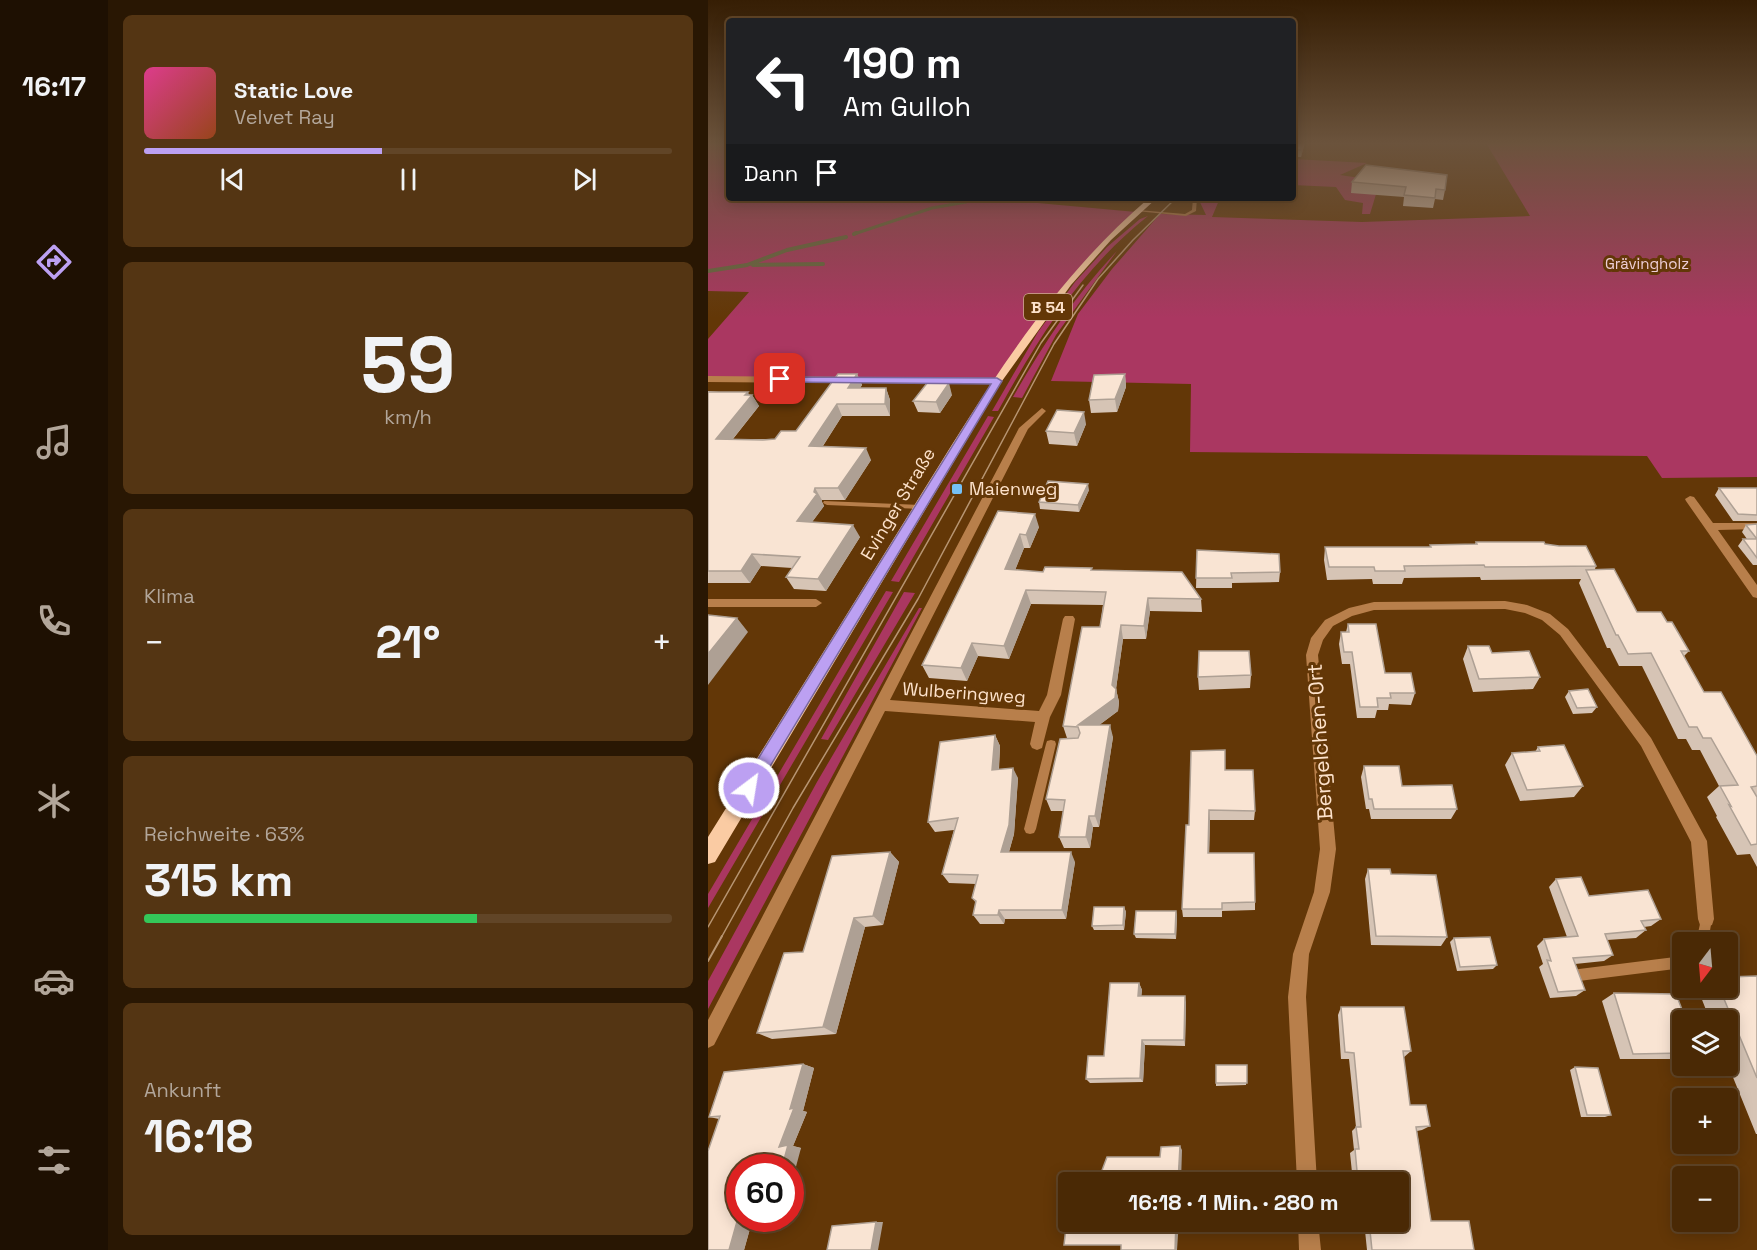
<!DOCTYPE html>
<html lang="de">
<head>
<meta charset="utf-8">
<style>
  body { margin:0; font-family:"Space Grotesk",sans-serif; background:#543513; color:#f1f3f6; height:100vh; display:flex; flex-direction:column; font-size:22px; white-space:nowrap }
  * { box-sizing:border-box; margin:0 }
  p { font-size:20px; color:#b2a69a }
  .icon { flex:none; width:33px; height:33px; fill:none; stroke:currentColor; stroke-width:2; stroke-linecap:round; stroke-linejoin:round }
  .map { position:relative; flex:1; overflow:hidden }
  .panel { display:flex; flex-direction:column; gap:15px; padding:15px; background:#291703; width:600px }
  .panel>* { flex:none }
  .guide { position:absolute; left:18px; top:18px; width:570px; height:183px; border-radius:6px; box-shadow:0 3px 15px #0003,0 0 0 2px #614527; background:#202124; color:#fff; overflow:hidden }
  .needle { width:39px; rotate:196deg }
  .controls { position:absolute; left:964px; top:932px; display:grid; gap:12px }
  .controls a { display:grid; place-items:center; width:66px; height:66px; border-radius:6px; background:#4a2905; box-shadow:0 3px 15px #0003,0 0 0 2px #614527; font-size:30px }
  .speed { position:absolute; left:18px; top:1154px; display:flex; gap:12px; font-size:30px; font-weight:700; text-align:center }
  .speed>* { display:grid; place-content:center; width:78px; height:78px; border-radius:50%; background:#4a2905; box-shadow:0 3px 15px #0003,0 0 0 2px #614527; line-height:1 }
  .speed .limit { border:9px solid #d22; background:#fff; color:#111 }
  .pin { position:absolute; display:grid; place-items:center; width:51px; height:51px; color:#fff; margin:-26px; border-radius:12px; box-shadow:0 3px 9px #0006 }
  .me { position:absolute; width:66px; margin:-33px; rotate:31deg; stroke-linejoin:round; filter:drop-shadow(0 0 4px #0008) }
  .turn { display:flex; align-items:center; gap:21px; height:126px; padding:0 18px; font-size:27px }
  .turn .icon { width:78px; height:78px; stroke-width:2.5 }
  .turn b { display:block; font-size:42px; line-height:51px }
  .then { display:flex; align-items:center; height:57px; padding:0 18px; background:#0003; gap:12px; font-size:22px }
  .big { font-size:45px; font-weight:600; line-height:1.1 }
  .panel .card { flex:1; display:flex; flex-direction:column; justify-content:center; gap:9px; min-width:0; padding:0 21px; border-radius:9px; background:#543513 }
  .panel .dial { align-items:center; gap:0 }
  .dial b { font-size:78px; line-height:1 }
  .song { display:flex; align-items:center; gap:18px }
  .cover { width:72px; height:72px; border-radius:9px; background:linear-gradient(135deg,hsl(330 70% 55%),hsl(20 70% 35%)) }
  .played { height:6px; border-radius:3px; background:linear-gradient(90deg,#bca0f2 45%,#614527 45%) }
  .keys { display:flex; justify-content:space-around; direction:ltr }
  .heat { display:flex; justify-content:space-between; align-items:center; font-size:33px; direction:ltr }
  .charge { height:9px; border-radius:4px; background:linear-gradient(90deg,#34c759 63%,#614527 0) }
  .trip { position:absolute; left:350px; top:1172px; width:351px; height:60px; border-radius:6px; background:#4a2905; box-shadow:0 3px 15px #0003,0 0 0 2px #614527; font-weight:600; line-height:60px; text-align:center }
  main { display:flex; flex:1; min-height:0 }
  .tab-bar { display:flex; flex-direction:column; width:108px; justify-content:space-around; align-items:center; background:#1e1002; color:#b2a69a }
  .tab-bar .icon { width:42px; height:42px }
  .tab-bar .on { color:#bca0f2 }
  .tab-bar b { font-size:27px; color:#f1f3f6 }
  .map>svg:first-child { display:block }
</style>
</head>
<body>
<main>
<nav class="tab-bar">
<b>16:17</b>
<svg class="icon on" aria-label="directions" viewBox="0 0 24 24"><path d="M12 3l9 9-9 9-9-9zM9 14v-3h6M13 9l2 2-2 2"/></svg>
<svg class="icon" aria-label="music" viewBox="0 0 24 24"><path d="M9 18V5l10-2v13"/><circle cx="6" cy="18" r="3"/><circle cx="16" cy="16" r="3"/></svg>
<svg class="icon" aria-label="phone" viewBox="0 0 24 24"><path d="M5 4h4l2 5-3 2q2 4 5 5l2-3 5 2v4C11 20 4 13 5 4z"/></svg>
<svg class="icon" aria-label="climate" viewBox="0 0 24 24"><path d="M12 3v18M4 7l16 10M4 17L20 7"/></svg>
<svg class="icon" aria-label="car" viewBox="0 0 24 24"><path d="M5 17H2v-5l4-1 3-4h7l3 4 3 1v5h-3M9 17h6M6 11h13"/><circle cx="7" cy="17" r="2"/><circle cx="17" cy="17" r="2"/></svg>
<svg class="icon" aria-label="filters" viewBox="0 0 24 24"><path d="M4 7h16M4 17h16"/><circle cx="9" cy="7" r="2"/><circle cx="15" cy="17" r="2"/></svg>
</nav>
<section class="panel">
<div class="card">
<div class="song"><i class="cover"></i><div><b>Static Love</b><p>Velvet Ray</p></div></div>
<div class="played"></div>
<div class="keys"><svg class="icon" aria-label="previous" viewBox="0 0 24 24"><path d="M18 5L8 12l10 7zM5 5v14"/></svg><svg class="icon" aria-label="pause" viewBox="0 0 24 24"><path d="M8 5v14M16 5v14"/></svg><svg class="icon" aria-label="next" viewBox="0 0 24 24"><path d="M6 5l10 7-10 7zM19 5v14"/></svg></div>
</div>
<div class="card dial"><b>59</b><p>km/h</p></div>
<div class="card"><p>Klima</p>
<div class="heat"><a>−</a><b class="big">21°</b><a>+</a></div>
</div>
<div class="card"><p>Reichweite · 63%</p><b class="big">315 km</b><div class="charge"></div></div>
<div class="card"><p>Ankunft</p><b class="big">16:18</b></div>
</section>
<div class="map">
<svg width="1049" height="1250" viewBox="0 0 1049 1250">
  <rect width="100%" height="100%" fill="#633707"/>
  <path fill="#aa3761" d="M0,143H21V198H300L298,200L428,212L376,263L289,381L0,379V339L41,292L0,291Z
    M778,143H1049V477L954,478L939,456L482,452L483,384L343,381L370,314L404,269L452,214L498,215L490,198H512L504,217L654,222L822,216Z
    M585,159L659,163L632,175L672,181L662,214H654L655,203L637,200L628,187L585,185Z
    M440,216C372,270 329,340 290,411H284L330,332L367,282L399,247L432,219Z
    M409,251L348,335L314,398L305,397C335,345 367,295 409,251Z
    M280,416L286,417L191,582L183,581Z
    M178,591L185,592L0,908V894Z
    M196,592L207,593L120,740L113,739Z
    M211,608H214L0,1009V981L109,782Z"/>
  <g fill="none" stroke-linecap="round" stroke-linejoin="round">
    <path stroke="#676641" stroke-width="3" d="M146,234L224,208L258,202"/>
    <path stroke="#676641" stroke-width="4" d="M146,234L148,233
      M45,265L115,264
      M0,271L39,265L79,250L138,237"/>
    <path fill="#b87f4b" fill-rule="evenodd" d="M485,198H489L488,211L478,216L428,211L430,210L477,214L484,210Z
      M116,501L213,505L217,507L213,509L119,505L115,503Z
      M343,740L347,741L348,744L328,829L326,833L322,834L318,833L316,829L338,744L339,741Z
      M998,913L1002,915L1004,919L1000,942H988L994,915Z
      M975,956V968L871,981L866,980L865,975L866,970L871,969Z"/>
    <path fill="#b87f4b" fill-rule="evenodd" d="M0,376L289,378L293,381L289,384L0,382Z
      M334,408L338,411L320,429L182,700L331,711L339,695L355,619L357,616H365L367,619L353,695L342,717L334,748L329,750L324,748L322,744L327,722L177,711L6,1045L0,1048V1020L311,428Z
      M982,496L986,497L1005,523H1049V529L1010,530L1049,585V598L1045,597L978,501L977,499Z
      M0,599H108L114,603L108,607H0Z
      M797,601L819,605L842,614L860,629L943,738L999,841L1006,919L1004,925L998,927L992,925L990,919L983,842L933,746L852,635L834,620L817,613L797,609L666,610L644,616L625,626L615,640L610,655L628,849L622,892L601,954L598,997L609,1182H589L580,997L585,954L606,892L612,849L598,655L603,638L617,620L641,608L666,602Z
      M590,1221H610L613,1250H591Z"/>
    <path fill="#facba3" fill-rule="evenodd" d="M441,198H449L403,240L363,285L294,381L7,862L0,864V837C67,730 134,622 201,514C271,401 338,286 441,198Z"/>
    <path stroke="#b79572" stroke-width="1.5" d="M0,927L333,343L375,285
      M13,938L85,808L210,599L346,344L390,279L425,240L468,198"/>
    <path stroke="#b79572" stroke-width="2" d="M0,961L14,936"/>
  </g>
  <path fill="#d6c4b5" d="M585,142H597L593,157H585Z
    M644,182L737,190L735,200L727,199L725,208L695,206L696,197L643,193Z
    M149,374L154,385L152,388H178L182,400V416H134L115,446L163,460L137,500H114V502L116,506L104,522L152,537L118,591L86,589L78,577L84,568L53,566L42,583H0V391L44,395L51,406L25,439H67L88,431Z
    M417,374L418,387L409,412L383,413L381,400Z
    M244,395L232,413L210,412L205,401Z
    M378,424L369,446L341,444L338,431Z
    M1011,488H1049V521H1025L1007,495Z
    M381,490L371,512L332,509L331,502Z
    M290,511L331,527L322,548H316L307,570L335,572L384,568V570L493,599L494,612L442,611L438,639H415L408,689L411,702L410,711L391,725L405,737L391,827H385L382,848H356L351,837L355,811H343L338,799L359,738L355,726L392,627L395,605L323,604L301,659L270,656L259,681L221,678L214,665Z
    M1049,524V565H1045L1030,546L1035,539H1039L1034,532L1038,525Z
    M768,542L837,544L888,566L887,569L929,612L959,622L981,651L976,656L996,692L1049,756V867L1042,854L1029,855L1008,817L1009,816L999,797L1011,786L992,750H984L978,739H970L934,666H911L902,648H899L871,583L873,579L773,580L772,577L696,578L694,584H665L664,579L619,580L616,560L617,547H722V545L767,544Z
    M489,550L572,572L571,582L524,583V588H488Z
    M640,624L677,673L707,693L703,705L681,704L680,710H669L667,718H649L642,664H634L631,644L633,632H638Z
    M760,646L784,653L832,677L825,689L765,692L755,659Z
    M543,675L542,688L491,690L490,677Z
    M861,691L889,707L884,713L865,714L857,697Z
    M287,735L292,746L291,770L310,778L306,834L301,852L367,862L358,919H297L296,924H272L265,915L268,903L264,898L268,884L241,883L234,874L246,830L227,832L220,822Z
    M830,747L875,786L866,797L812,801L797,765L804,753L827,752Z
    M656,766L694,786L749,809L743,819H663L661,809H658L653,777Z
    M517,770L547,811L546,820H502L501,853L547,902V910L514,911V917H475L474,909L481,825Z
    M182,852L191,862L175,925L157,927L128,1034L64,1039L49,1033L95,952Z
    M660,869L739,937L733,946L663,945L657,879Z
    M848,879L881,896L953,919L943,926L936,927L938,930L928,938L899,940L905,955L896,961L867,964L877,990L868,996L842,998L831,967L835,964L829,946L836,939L859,937L841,887Z
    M416,907L418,912L416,930H386L384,926Z
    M468,911L469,916L468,939L428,938L426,934Z
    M746,938L789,965L785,969L749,971L742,942Z
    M1049,976V1134H1048L1020,1065V1020H1002L989,987H1020Z
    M431,983L434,990L433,996L478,1002L477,1046L437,1045L435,1082L382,1083L378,1079L396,1056Z
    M906,993L975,1020V1059H912L894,1001Z
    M633,1007L703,1051L695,1058L702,1105L722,1126L714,1130L709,1131L723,1221L766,1250H659L656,1221H690V1182H645L642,1153L646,1150L644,1131L648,1127L641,1059H633L630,1015Z
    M95,1064L106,1068L95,1111L99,1112L85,1146L93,1148L82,1167L32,1218H49H45L36,1250H0L11,1119L1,1117Z
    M508,1065H539L538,1085L508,1086Z
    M867,1067L903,1115L897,1117H873L862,1070Z"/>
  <path fill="#aea094" d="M595,142H597L593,157V150Z
    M149,374L154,385L145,399L140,388Z
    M417,374L418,387L409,412L407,399Z
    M241,383L244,395L232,413L228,402Z
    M178,388L182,400V416L177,404Z
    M40,392L42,397L44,395L51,406L16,450L8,439Z
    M129,404L134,416L107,458L101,446Z
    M376,412L378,424L369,446L366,433Z
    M158,448L163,460L137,500L130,488Z
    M380,484L381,490L371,512L370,505Z
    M107,488L114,500V502L116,506L96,533L89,521L106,492Z
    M327,514L331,527L322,548L318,535Z
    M145,525L152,537L118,591L110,579Z
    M312,534L316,548L302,583L297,569Z
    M44,554L53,566L42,583L33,571Z
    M318,590L323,604L301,659L296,646Z
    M440,598L442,611L438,639L436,626Z
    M29,618L40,632L0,685V654Z
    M413,625L415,639L408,689L411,702L410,711L374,738L370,725L404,685Z
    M264,643L270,656L259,681L253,668Z
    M402,725L405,737L391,827L387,816Z
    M287,735L292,746L290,781L284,770Z
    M305,768L310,778L306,834L298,862L293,852Z
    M501,810L502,820L501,862L500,853Z
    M381,816L385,827L382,848L378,837Z
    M182,852L191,862L175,925L165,916Z
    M363,852L367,862L358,919L354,910Z
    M416,907L418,912L416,930L415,925Z
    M291,910L297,919L296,924L290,915Z
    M468,911L469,916L468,939L467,934Z
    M146,918L157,927L128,1034L115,1027Z
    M431,983L434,990L433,1002L430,996Z
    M477,996L478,1002L477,1046L476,1040Z
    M434,1040L437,1045L435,1082L432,1078Z
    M95,1064L106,1068L95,1111L99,1112L85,1146L93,1148L82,1189V1167H74L71,1147Z
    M472,1146L474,1150L473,1182H470Z
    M30,1218H45L36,1250H21Z
    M468,1221H471L469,1250H467Z
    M168,1222H175L170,1250H163Z"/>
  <path fill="#f9e4d3" stroke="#aea094" stroke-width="1.5" d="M585,142H595L593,150L585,149Z
    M658,165L739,175L737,190L728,189L727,198L696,195L698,187L644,182Z
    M130,374H149L140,388H178L177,404H129L101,446L158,448L130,488H107L106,492L109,494L89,521L145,525L110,579L78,577L92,557L44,554L33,571H0V392H40L37,395H44L8,439L55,440L67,439L73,431H88Z
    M417,374L407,399L381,400L386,375Z
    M220,382L241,383L228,402L205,401Z
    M349,410L376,412L366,433L338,431Z
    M340,481L380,484L370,505L331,502Z
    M1011,488H1049V515L1030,514Z
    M290,511L327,514L318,535L312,534L297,569L335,572L337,567L384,568L383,570L474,572L493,599L440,598L436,626L413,625L404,685L408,689L407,698L370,725H402L387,816H381L378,837H351L357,800L338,799L352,739L370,738L372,733L370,727L355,726L374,627H392L398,592L318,590L296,646L264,643L253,668L214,665Z
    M1049,524V539L1038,525Z
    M1035,539H1049V558Z
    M768,542H836L837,544L851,546H878L888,566L777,567L776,565L696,566L697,571H667L666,567H621L617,547H723L722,545L769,544Z
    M489,550L571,554L572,572L523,573L524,578H488Z
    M906,569L929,612H953L959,622H964L981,651H973L996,692H1013L1049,756V786L1043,787L1049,797V844L1043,845L1021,805L1023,806L1012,786L1030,785L1003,738H995L989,727H981L943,653L920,654L910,635H908L878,570Z
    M0,615L29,618L0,654Z
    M640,624H668L677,673H703L707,693H682L683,698H669L670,707H652L644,652H636L633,632H641Z
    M760,646H781L784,653L821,651L832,677L771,679Z
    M491,651H541L543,675L490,677Z
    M880,689L889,707L869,708L861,691Z
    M287,735L284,770L305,768L301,825L293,852H363L354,910H291L290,915H265L268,901L264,898L270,875L234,874L250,818L220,822L232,742Z
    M856,745L875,786L819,790L804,753L832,751L830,747Z
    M517,750V770H545L547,811L501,810L500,853H546L547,902L514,903V909H474L478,825H481L483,751Z
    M656,766H691L694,786L744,785L749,809H666L664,799H661Z
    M182,852L165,916L146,918L115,1027L49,1033L76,953L95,952L124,856Z
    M660,869H682L683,874L728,875L739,937L668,936Z
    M873,877L881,896L940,890L953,919L933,921L938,930L897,934L905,955L865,958L877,990L850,992L839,960L843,961L836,939L870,936L848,879Z
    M386,907H416L415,925L384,926Z
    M428,911H468L467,934H426Z
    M782,937L789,965L752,967L746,938Z
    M1049,976V1078L1011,987H1020V977Z
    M402,983H431L430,996H477L476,1040H434L432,1078L378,1079L380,1056H396Z
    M906,993L968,994L978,1020H975V1053L925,1054Z
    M633,1007H696L703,1051H695L702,1105H718L722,1126L708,1127L723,1221H761L766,1250H664L661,1221H690V1182H650L647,1149H651L648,1127H653L646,1053L637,1052Z
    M95,1064L82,1109L86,1108L71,1147L80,1145L74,1167H32V1218H30L21,1250H0V1151L12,1116L1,1117L16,1072Z
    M508,1065H539V1083H508Z
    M867,1067L890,1068L903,1115H879Z
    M472,1146L470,1182H363L364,1173H393L399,1157H452L453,1147Z
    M360,1210V1221H468L467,1250H413V1245H356Z
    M168,1222L163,1250H119L124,1226Z"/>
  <linearGradient id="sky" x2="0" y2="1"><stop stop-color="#361e04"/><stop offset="0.45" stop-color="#6b533c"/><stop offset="1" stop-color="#6b533c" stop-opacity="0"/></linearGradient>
  <rect width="1049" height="318" fill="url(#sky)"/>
  <path fill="#bca0f2" stroke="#7a689d" stroke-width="1.5" d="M69,377L289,378L294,381L46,793L41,796L35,793L32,788L35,783L283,384L72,382L67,379Z"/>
  <rect fill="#75c0f6" stroke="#633707" stroke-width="2" x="243" y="483" width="12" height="12" rx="3"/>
  <g text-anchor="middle" stroke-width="6" stroke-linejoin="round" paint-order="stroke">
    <g font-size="15" fill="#eeced6" stroke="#633707">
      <text x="939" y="269">Grävingholz</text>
    </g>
    <rect fill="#633707" stroke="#cfaf90" stroke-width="1.5" x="316" y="294" width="48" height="26" rx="4.5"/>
    <g font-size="16" font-weight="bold" fill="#fde2cb">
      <text x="340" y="313">B 54</text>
    </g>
    <g font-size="18" fill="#fde2cb" stroke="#633707" text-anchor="start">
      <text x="261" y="495">Maienweg</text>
    </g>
    <g font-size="18" fill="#fde2cb" stroke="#633707">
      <text transform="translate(190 504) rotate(-59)" y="6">Evinger Straße</text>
      <text transform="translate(256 693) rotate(4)" y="6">Wulberingweg</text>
    </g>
    <g font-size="21" fill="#fde2cb" stroke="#633707">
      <text transform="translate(612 742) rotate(-94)" y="7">Bergelchen-Ort</text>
    </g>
  </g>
</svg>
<div class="controls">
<a><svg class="needle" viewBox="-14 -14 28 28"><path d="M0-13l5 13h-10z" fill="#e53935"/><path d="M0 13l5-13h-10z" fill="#b2a69a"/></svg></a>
<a><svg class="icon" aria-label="layers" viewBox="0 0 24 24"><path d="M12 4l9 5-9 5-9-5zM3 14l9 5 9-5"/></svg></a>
<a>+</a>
<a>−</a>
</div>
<div class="speed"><div class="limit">60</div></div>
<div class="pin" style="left:72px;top:379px;background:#d93025"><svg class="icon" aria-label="arrive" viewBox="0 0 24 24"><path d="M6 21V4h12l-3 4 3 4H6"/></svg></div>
<svg class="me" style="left:41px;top:788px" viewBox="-20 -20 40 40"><circle r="17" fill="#bca0f2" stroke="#fff" stroke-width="3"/><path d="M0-11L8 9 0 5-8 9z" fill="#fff"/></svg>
<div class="trip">16:18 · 1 Min. · 280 m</div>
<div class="guide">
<div class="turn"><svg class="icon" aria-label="left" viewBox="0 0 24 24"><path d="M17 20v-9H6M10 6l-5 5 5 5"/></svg><div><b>190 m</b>Am Gulloh</div></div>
<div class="then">Dann<svg class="icon" aria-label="arrive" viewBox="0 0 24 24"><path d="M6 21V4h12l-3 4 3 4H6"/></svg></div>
</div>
</div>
</main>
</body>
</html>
